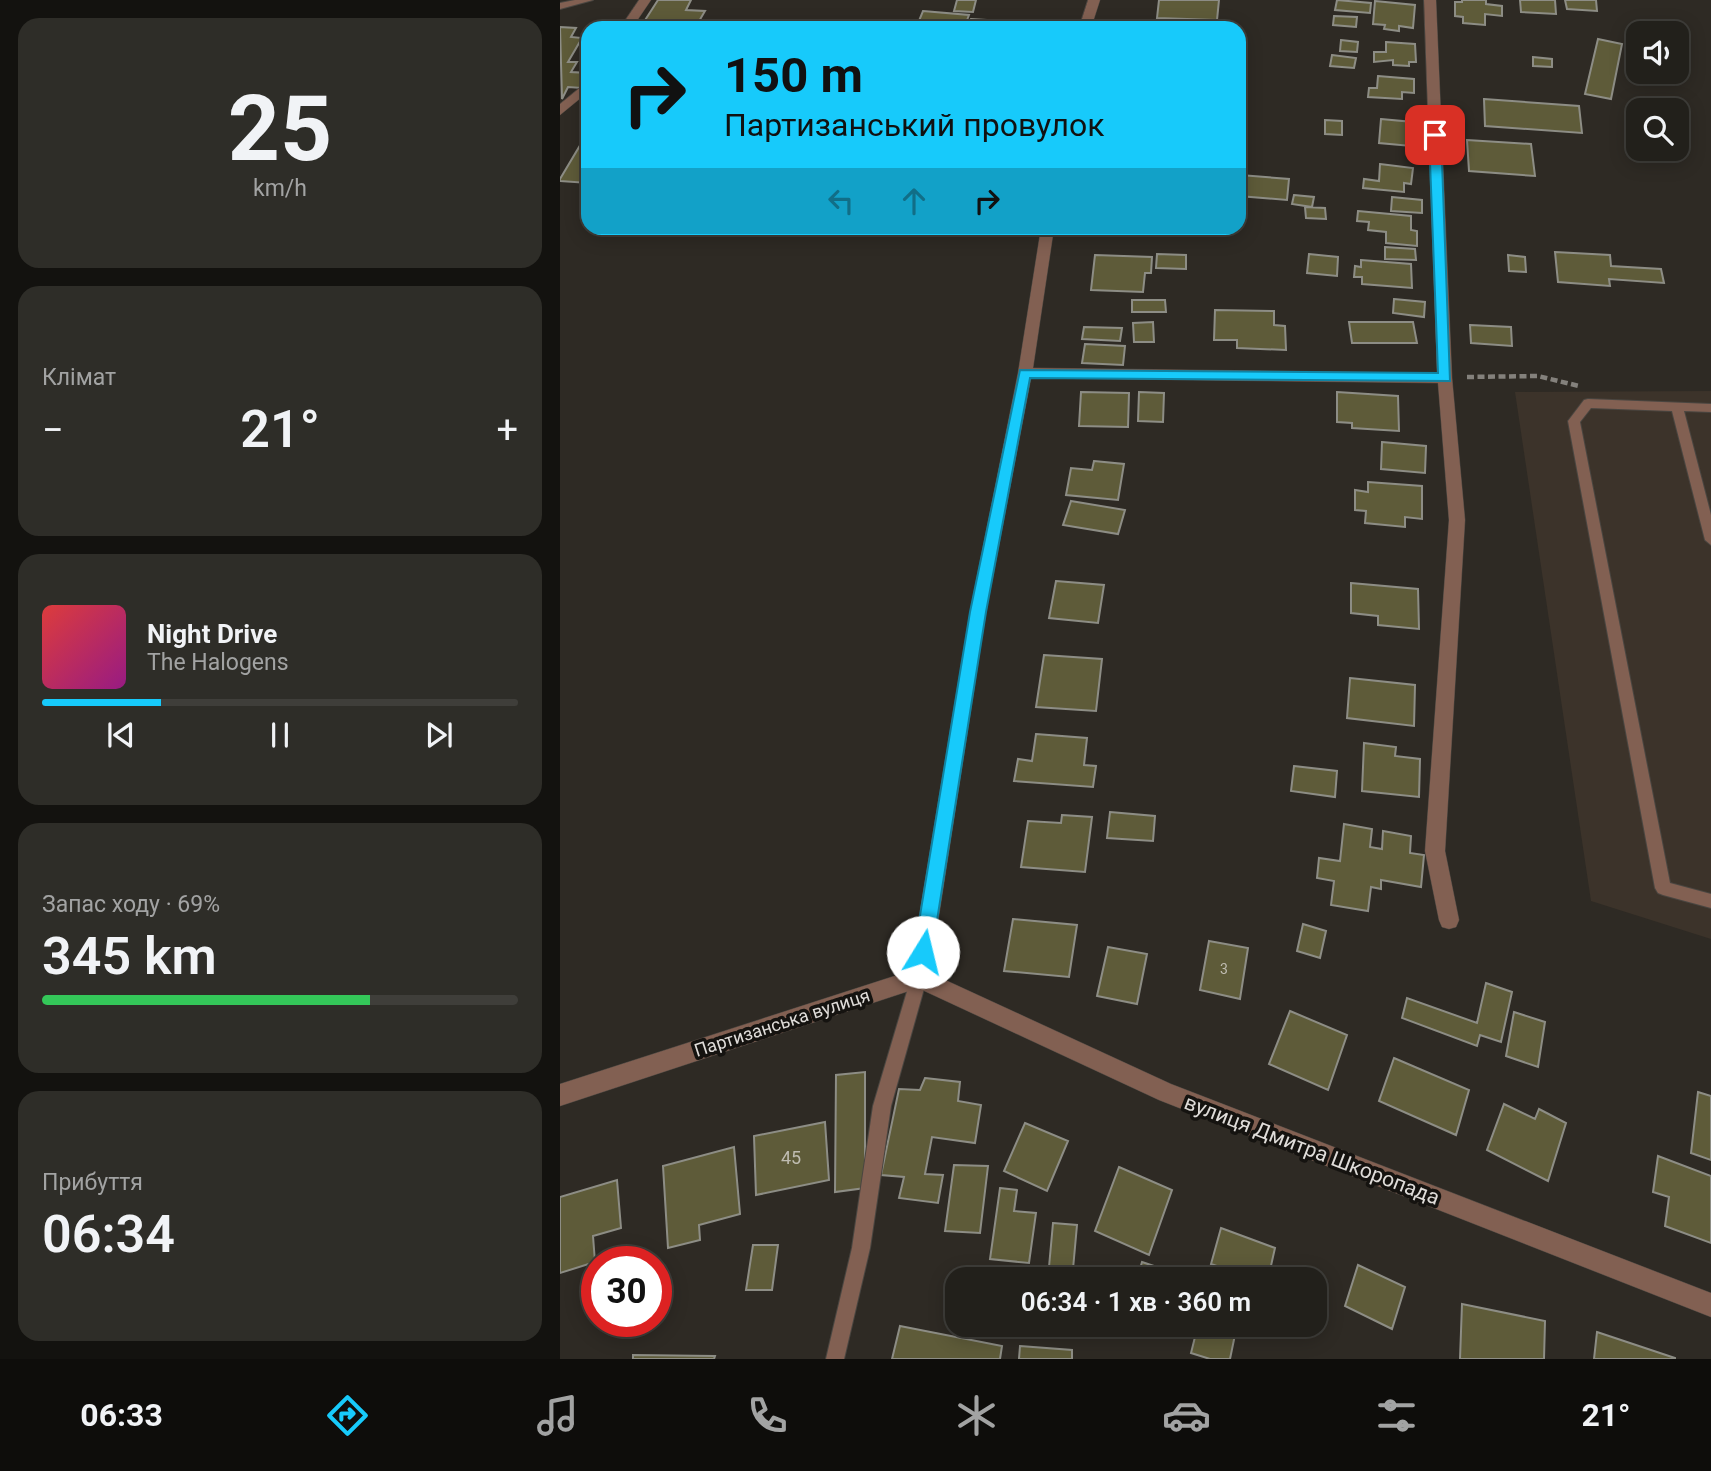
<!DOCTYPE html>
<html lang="uk">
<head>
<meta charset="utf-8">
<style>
  body { margin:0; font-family:Roboto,sans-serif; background:#2e2d28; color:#f1f3f6; height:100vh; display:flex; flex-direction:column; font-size:26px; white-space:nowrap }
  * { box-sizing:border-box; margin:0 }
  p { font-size:23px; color:#a2a3a3 }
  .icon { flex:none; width:38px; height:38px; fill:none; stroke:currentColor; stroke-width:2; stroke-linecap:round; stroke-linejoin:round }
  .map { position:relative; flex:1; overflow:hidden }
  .side { display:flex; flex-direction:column; gap:18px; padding:18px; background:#13120f; width:560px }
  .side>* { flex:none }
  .guide { position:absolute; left:21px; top:21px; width:665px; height:214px; border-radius:21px; box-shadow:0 4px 18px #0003,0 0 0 2px #3f3e3a; background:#17cafb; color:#111; overflow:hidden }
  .buttons { position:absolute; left:1066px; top:21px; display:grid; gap:14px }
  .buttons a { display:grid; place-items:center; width:63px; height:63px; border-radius:14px; background:#22201b; box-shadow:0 4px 18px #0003,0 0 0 2px #3f3e3a; font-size:35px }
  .speed { position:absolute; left:21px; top:1246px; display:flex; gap:14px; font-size:35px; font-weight:700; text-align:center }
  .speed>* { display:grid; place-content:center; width:91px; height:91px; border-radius:50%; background:#22201b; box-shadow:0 4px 18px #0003,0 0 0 2px #3f3e3a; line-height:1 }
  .speed .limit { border:10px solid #d22; background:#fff; color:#111 }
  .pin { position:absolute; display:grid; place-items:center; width:60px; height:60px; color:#fff; margin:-30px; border-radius:14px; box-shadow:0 4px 10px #0006 }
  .me { position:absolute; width:77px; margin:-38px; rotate:9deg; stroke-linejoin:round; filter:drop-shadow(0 0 5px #0008) }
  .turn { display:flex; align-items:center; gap:24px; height:147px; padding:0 28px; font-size:32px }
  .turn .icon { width:91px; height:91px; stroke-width:2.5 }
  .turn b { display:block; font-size:49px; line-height:60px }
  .lanes { display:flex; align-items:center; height:66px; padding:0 28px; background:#0003; justify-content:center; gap:35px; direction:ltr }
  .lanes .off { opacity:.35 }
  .big { font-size:52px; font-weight:600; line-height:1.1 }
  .side .widget { flex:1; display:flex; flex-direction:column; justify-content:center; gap:10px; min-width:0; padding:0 24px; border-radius:21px; background:#2e2d28 }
  .side .dial { align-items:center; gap:0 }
  .dial b { font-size:91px; line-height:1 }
  .song { display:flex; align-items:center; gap:21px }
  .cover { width:84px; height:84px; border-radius:10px; background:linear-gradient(135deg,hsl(0 70% 55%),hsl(310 70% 35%)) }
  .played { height:7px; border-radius:4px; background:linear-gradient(90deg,#17cafb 25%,#3f3e3a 25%) }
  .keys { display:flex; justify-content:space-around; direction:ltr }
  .heat { display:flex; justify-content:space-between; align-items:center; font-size:38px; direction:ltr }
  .charge { height:10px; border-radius:5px; background:linear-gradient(90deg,#34c759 69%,#3f3e3a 0) }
  .trip { position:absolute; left:385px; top:1267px; width:382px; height:70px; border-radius:21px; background:#22201b; box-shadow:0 4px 18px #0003,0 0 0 2px #3f3e3a; font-weight:600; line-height:70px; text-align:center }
  .tabs { display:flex; height:112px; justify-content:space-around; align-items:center; background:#0e0d0b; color:#a2a3a3 }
  .tabs .icon { width:49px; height:49px }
  .tabs .on { color:#17cafb }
  .tabs b { font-size:32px; color:#f1f3f6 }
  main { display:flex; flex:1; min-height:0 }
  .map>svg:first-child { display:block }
</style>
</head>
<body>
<main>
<section class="side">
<div class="widget dial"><b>25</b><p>km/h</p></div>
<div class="widget"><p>Клімат</p>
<div class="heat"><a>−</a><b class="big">21°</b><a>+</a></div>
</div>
<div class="widget">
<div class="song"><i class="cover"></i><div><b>Night Drive</b><p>The Halogens</p></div></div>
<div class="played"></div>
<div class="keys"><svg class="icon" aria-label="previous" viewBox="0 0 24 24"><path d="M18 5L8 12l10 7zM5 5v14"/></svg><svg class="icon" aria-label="pause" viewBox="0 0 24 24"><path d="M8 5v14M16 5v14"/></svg><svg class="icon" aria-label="next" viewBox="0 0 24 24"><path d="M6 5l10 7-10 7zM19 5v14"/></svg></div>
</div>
<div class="widget"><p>Запас ходу · 69%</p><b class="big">345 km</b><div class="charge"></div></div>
<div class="widget"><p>Прибуття</p><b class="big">06:34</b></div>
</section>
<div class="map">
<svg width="1151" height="1359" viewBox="0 0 1151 1359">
  <rect width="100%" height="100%" fill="#2e2a24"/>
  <path fill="#3c332a" d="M1151,391V939L1031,901L955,392Z"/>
  <path fill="#5e5b39" stroke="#8d8d85" stroke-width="2" d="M98,0H131L126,10L145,11L135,28H80Z
    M397,0H416L413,12L394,11Z
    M599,0H659L657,20L597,18Z
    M777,0L811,3L810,13L775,10Z
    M902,0H926V4L942,6V16L925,14V25L903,23V17L895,16V2H902Z
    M960,0H995L996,14L961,12Z
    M1005,0H1036L1037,11L1007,9Z
    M815,1L855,5L853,28L839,26V31L824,29L825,25L813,24Z
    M363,11L409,15L404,28H356Z
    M774,16L797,17L796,27L773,25Z
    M411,19L442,21L440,28H408Z
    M0,27L16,28L11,37L22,38L8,62H17L11,72L28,73L22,88L8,87L2,99Z
    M1038,39L1062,44L1051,99L1025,94Z
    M781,40L798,42L797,52L780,51Z
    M826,42L855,44L856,62H849V66L833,65V60L814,62V52H826Z
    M772,55L796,58L794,68L770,66Z
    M973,57L992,59V67L973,66Z
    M818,76L854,79V93L842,92V99L808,97L809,88H817Z
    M924,99L1019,106L1022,133L925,126Z
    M821,119L853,122L851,146L819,143Z
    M765,120L782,121V135L765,134Z
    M28,132V183L0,181V179Z
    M907,140L971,144L975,176L909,171Z
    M820,164L853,168L851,184L844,183V192L803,188L804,179L819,181Z
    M680,175L729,179L727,200L679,196Z
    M734,195L754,197L752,207L732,204Z
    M832,197L862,200V213L831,211Z
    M745,207L765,208L766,219L746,218Z
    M798,211L851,216V230L857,231V246L826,243V232L808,230L809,222L797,221Z
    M825,247L855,249L856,260L825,259Z
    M995,252L1050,255L1051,266L1101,269L1104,283L1049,279L1050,286L998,282Z
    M597,254L626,255V269L596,268Z
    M749,254L778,257L777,276L747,273Z
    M535,255L592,257L591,273H585L583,292L531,290Z
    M948,255L965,257L966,272L949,271Z
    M801,260L851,264L852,288L802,284V277H794L795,266L801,267Z
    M834,299L865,302L864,317L833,313Z
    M572,300H605L606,312H572Z
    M655,310L714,311V325L725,326L726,350L677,348V340H654Z
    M593,322L594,342H574L573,323Z
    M789,322H853L857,343H792Z
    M910,325L951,327L952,346L911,343Z
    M524,327L562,328L560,341L522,339Z
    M525,344L565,346L563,365L522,363Z
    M521,392L569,393L568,427L519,426Z
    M579,392L604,393L603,422L578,421Z
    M777,392L838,396L839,431L792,428V423L777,422Z
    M822,442L866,446L865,473L821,469Z
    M534,461L564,464L558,500L506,495L511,468L532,470Z
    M808,482L862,486V519L845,517V527L805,523L806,511L795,510V490L808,492Z
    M511,501L565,510L558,534L503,525Z
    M496,581L544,585L538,623L489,618Z
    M791,583L858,589L859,629L818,625V616L791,613Z
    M484,655L542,659L536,711L476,707Z
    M790,678L855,685L854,726L787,718Z
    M476,734L527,738L524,765L536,766L533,787L454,781L458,759L472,761Z
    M804,743L836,747L835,756L860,759L859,797L802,791Z
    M734,766L777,771L775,797L731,791Z
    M550,812L595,816L593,841L547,838Z
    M502,815L532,817L525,872L461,867L468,821L501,823Z
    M784,824L812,829L810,847L822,849L823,831L851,836L850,853L864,855L861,887L821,880V889L811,887L808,911L771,905L774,881L757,878L759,858L780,861Z
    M453,919L517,925L509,977L444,971Z
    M743,924L766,931L760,958L737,951Z
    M649,941L688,948L680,999L640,990Z
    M548,947L587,954L577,1004L537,996Z
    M926,983L952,992L941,1042L920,1035L917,1046L842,1018L847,998L917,1023Z
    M730,1011L787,1035L768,1090L709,1064Z
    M954,1012L985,1022L978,1067L946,1056Z
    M834,1058L909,1090L896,1135L819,1101Z
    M305,1072V1188L275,1192L276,1075Z
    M365,1078L400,1082L398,1101L421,1105L415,1143L372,1137L365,1174L383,1175L378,1203L339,1198L344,1177L321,1175L339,1089L360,1090Z
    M1138,1092L1151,1096V1160L1131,1153Z
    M944,1104L975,1119L979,1109L1006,1123L988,1181L927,1150Z
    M265,1122L269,1180L196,1195L194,1136Z
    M465,1123L508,1141L487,1191L444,1171Z
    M174,1147L180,1214L139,1225L140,1240L108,1248L103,1166Z
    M1098,1156L1151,1176V1243L1105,1226L1109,1197L1093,1192Z
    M394,1165L428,1166L420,1233L385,1231Z
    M559,1167L612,1190L589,1255L535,1231Z
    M57,1180L61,1228L33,1236L35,1262L0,1273V1197Z
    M440,1188L457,1190L454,1211L476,1213L469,1263L430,1259Z
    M493,1223L517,1225L513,1269L489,1267Z
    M661,1228L715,1248L708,1279H694L651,1264Z
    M193,1245H218L212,1290H186Z
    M582,1262L633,1279H577Z
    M798,1265L845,1287L832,1329L785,1306Z
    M902,1304L985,1321L984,1359H900Z
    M583,1325H622L619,1337Z
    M638,1325H677L670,1359H650L631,1353Z
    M340,1326L442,1346L440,1359H332Z
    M1037,1332L1115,1358V1359H1034Z
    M460,1346L512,1350V1359H459Z
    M73,1355L155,1356L154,1359H73Z"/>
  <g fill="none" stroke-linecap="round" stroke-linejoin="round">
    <defs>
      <path id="service" d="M15,0H33L0,9V3Z
        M1028,399L1151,404V412L1124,411L1151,515V545L1145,540L1112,411L1031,408L1020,422L1110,883L1151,894V908L1103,895L1098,893L1095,888L1008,421L1024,400Z
        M359,970L365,972L367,978L331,1106L310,1248L284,1359H266L292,1248L313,1106L351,978L353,972Z"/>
      <path id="minor" d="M79,0H91L72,28H60Z
        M528,0H540L531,28H519Z
        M864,0H876L892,378L905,520L885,851L899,920L896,927L889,929L882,927L879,920L865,851L889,520L878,383L471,378L426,612L370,973L611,1084L1151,1293V1317L599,1100L358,988L0,1106V1084L350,971L410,612L458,373L481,228H494L473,368L877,373Z
        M28,81V92L0,115V104Z"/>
    </defs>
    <use href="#service" stroke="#4a4641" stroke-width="2"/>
    <use href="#minor" stroke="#4a4641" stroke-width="1"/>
    <path stroke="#84817c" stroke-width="4.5" stroke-dasharray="7 3.5" stroke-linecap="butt" d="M907,377L978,376L1019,386"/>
    <use href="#service" fill="#826052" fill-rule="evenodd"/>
    <use href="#minor" fill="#826052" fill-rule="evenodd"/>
  </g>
  <path fill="#17cafb" stroke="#0f83a3" stroke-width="2" d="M875,131L881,135L890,381L470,378L426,612L372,952L370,958L363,961L357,958L354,952L410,612L460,370L878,373L869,135Z"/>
  <g text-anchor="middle" stroke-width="7" stroke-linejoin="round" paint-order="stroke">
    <g font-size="14" fill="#bfbcb1">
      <text x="664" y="974">3</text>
    </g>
    <g font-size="18" fill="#dfdcd9" stroke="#151310">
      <text transform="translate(222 1023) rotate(-18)" y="6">Партизанська вулиця</text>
    </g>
    <g font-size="18" fill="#bfbcb1">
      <text x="231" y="1164">45</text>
    </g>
    <g font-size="21" fill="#dfdcd9" stroke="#151310">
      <text transform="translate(752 1150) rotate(21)" y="7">вулиця Дмитра Шкоропада</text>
    </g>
  </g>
</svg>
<div class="buttons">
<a><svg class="icon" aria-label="sound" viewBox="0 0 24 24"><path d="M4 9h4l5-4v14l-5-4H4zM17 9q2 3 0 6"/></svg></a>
<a><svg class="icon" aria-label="search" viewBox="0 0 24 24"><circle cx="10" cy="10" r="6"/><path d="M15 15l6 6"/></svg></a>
</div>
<div class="speed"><div class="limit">30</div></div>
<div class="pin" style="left:875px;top:135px;background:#d93025"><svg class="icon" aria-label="arrive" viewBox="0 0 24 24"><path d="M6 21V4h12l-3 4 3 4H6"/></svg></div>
<svg class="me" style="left:363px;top:952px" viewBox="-20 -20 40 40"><circle r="19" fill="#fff"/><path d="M0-13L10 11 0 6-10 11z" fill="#17cafb"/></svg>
<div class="trip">06:34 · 1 хв · 360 m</div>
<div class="guide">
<div class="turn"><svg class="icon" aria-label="right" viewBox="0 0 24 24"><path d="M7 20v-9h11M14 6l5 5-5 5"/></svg><div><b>150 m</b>Партизанський провулок</div></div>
<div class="lanes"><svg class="icon off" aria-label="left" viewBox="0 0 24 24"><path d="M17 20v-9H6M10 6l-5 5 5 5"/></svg><svg class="icon off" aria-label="ahead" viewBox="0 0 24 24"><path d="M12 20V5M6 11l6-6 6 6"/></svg><svg class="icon" aria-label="right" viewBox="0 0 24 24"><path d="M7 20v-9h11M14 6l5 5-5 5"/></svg></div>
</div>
</div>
</main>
<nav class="tabs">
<b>06:33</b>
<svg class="icon on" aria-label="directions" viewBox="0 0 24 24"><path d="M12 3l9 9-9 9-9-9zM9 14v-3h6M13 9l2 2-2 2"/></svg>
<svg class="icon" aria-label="music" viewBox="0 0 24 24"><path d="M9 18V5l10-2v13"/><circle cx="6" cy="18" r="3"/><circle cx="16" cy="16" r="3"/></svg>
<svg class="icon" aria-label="phone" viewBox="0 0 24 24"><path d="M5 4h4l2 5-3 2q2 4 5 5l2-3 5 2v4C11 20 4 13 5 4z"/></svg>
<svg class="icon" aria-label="climate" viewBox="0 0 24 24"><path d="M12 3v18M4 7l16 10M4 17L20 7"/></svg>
<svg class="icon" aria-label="car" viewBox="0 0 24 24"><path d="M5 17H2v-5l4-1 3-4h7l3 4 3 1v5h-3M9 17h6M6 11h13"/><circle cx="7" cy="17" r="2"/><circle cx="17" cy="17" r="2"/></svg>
<svg class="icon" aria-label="filters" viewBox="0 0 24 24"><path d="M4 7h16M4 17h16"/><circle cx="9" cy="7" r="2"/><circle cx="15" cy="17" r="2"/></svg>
<b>21°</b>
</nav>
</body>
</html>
